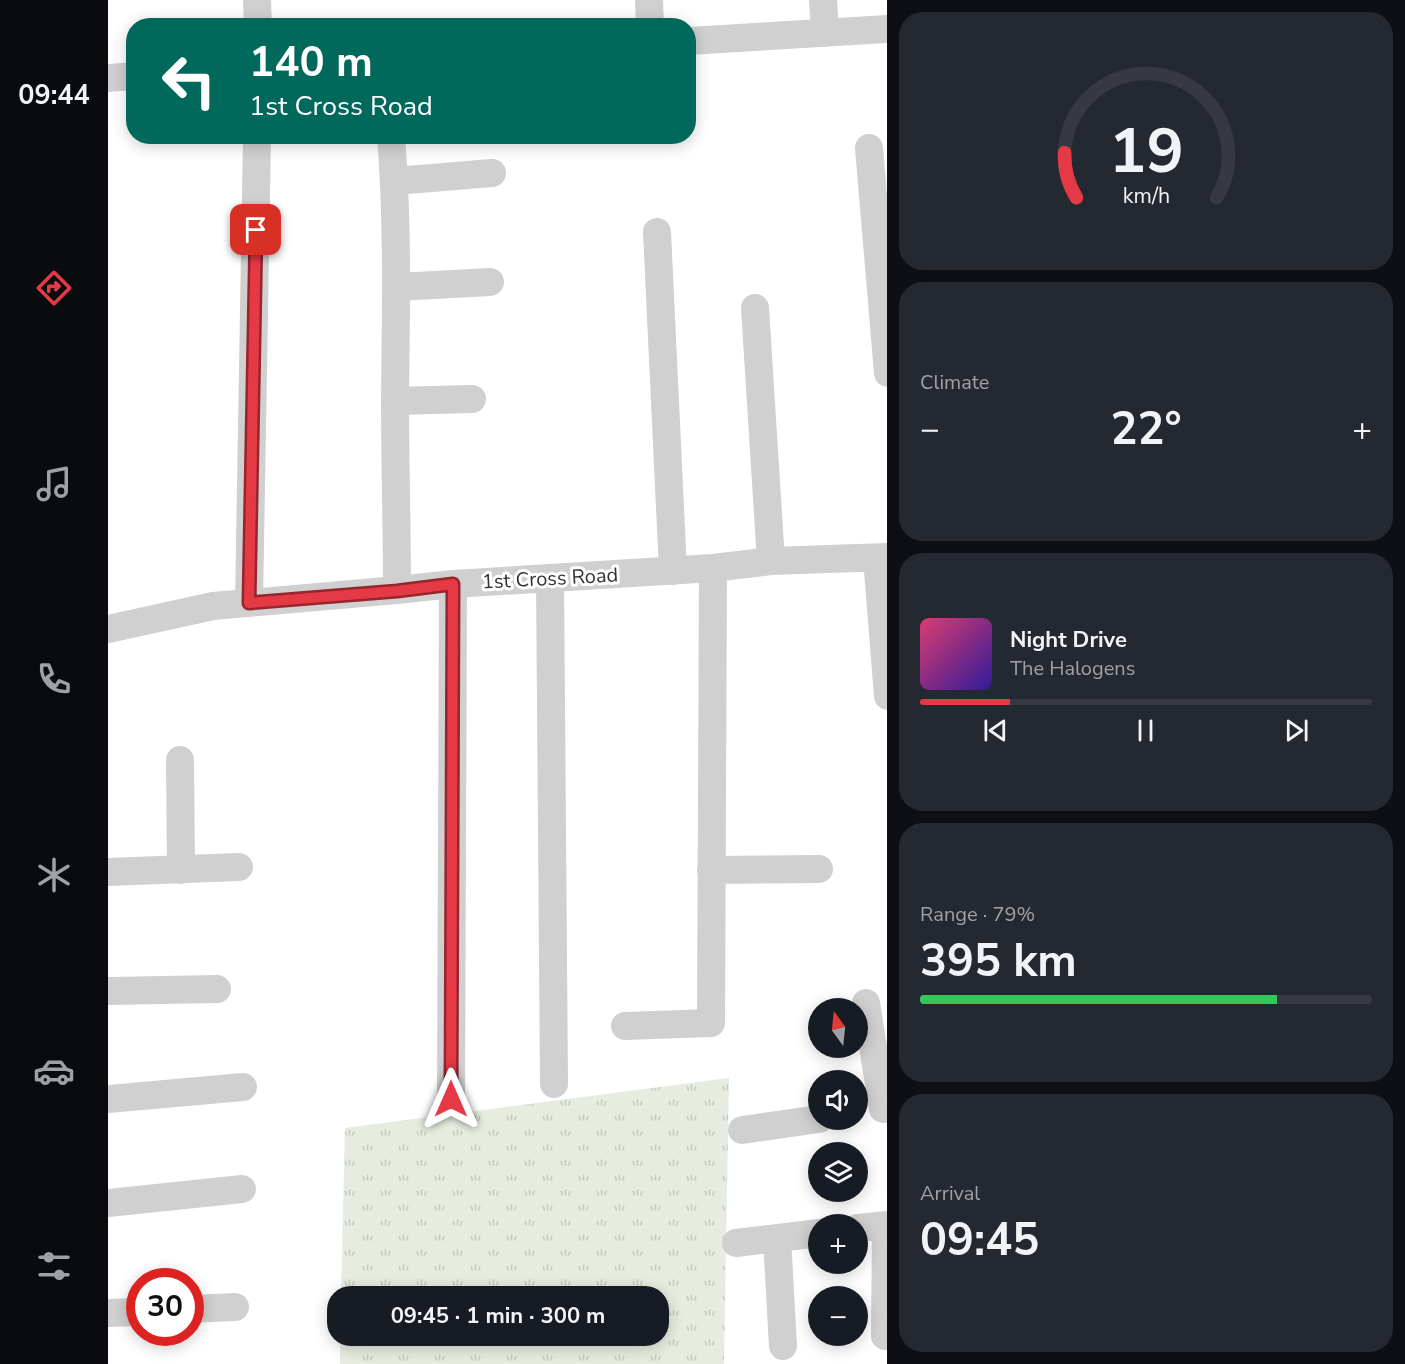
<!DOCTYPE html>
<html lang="en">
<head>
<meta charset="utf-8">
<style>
  body { margin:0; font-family:"Nunito Sans",sans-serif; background:#242831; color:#f1f3f6; height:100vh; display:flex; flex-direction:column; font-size:22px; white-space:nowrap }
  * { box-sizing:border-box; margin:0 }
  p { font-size:20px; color:#9ea1a6 }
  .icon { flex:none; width:33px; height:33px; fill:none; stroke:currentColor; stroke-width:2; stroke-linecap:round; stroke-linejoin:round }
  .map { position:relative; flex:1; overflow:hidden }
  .sheet { display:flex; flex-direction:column; gap:12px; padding:12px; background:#0d0f14; width:518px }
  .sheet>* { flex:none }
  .top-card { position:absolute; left:18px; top:18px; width:570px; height:126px; border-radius:24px; box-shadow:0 3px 15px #0003; background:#00695c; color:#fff; overflow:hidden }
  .needle { width:39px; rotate:345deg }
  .buttons { position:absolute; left:700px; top:998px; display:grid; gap:12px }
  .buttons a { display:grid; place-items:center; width:60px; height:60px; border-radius:50%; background:#171b24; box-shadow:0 3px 15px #0003; font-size:30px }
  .speed { position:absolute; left:18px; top:1268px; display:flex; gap:12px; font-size:30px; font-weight:700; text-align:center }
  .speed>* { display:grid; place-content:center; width:78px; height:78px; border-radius:50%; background:#171b24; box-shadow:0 3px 15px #0003; line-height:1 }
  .speed .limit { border:9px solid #d22; background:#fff; color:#111 }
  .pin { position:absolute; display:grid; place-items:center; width:51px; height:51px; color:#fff; margin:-26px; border-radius:12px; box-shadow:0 3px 9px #0006 }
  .me { position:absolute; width:66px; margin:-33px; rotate:0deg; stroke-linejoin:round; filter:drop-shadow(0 0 4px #0008) }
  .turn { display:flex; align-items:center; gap:21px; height:126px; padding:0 24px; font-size:27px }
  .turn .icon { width:78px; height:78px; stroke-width:2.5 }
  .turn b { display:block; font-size:42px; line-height:51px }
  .big { font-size:45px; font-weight:700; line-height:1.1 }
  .sheet .widget { flex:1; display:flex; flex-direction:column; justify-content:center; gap:9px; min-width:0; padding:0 21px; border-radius:24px; background:#242831 }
  .sheet .dial { align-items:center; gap:0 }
  .dial svg { height:156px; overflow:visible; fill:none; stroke:#363941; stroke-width:7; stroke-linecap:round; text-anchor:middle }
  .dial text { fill:#f1f3f6; stroke:none }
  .song { display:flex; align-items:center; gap:18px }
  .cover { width:72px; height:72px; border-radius:9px; background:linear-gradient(135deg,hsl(340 70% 55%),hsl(250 70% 35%)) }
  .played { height:6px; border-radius:3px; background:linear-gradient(90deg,#e63946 20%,#363941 20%) }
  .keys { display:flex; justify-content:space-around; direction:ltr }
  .heat { display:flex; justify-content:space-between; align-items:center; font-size:33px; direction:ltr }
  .charge { height:9px; border-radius:4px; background:linear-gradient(90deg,#34c759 79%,#363941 0) }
  .trip { position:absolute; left:219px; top:1286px; width:342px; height:60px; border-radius:24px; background:#171b24; box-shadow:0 3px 15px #0003; font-weight:700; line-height:60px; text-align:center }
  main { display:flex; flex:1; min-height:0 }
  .dock { display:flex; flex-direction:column; width:108px; justify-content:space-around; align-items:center; background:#090b0e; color:#9ea1a6 }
  .dock .icon { width:42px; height:42px }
  .dock .active { color:#e63946 }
  .dock b { font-size:27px; color:#f1f3f6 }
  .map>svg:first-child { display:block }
</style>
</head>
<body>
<main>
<nav class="dock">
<b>09:44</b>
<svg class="icon active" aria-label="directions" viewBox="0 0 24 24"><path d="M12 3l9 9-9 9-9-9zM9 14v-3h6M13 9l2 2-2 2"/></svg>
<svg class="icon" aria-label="music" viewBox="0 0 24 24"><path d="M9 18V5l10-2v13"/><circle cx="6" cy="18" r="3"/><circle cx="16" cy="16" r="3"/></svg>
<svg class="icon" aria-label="phone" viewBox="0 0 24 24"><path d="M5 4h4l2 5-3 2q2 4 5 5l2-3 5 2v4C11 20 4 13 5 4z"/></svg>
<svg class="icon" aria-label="climate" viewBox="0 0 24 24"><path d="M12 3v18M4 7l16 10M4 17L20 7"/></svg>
<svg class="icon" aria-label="car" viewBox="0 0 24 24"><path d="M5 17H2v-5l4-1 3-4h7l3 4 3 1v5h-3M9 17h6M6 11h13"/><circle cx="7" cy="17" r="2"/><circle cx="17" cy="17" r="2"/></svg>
<svg class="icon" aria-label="filters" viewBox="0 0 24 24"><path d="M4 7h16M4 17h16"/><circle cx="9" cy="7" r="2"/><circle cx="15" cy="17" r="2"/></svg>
</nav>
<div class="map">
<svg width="780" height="1364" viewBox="0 0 780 1364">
  <defs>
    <pattern id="grass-tufts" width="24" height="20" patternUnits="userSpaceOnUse" patternTransform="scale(1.5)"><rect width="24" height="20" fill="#e6ecdf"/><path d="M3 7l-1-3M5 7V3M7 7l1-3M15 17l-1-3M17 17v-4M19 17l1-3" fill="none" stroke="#c6cbc0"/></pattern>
  </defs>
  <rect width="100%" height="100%" fill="#fff"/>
  <path fill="url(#grass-tufts)" d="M621,1078L616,1364H232V1335H550V1296H233L237,1128Z"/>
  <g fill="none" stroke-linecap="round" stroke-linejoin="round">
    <path stroke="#d0d0d0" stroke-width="28" d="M149,0L150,26
      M541,0L542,26
      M715,0L717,33
      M580,41L780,29
      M0,78L26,76
      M283,136C290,224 288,311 287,398C287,462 289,526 289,590
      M761,148L780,373
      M287,181L384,173
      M549,232L565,571
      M289,287L382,282
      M647,308L663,561
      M287,401L364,399
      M769,558L780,696
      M442,578L446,1084
      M141,603L149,136
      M0,629L105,606L289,590L345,584L605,568L663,561L780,557
      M72,760L73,870
      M603,870L711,869
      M0,872L131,867
      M0,991L109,989
      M758,1003L775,1109
      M517,1026L603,1023L605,568
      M0,1099L135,1087
      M343,1099L345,584
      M634,1130L711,1119
      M0,1203L134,1189
      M750,1228L780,1225
      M669,1238L675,1346
      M628,1243L711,1233
      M82,1309L127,1307
      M0,1313L32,1312
      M777,1336L778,1225"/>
  </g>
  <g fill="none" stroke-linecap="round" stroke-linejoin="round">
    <defs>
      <path id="route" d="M148,230L141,603L289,591L345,584L343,1099"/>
    </defs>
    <use href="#route" stroke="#96252e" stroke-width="15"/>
    <use href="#route" stroke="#e63946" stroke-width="10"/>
  </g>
  <g text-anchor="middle" stroke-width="6" stroke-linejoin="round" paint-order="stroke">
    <g font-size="20" fill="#333" stroke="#fff">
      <text transform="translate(442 578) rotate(-3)" y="7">1st Cross Road</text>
    </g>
  </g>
</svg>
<div class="buttons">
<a><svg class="needle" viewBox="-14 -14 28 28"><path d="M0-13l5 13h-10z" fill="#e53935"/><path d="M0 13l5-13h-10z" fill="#9ea1a6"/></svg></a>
<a><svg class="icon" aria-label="sound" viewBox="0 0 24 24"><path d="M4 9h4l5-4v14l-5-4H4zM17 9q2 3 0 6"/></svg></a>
<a><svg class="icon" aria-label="layers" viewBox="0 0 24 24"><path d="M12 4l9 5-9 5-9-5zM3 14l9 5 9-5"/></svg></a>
<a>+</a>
<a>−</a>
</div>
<div class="speed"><div class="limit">30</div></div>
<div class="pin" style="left:148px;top:230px;background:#d93025"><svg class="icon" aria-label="arrive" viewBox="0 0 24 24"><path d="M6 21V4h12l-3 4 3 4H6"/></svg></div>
<svg class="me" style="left:343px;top:1099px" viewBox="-20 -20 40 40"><path d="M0-17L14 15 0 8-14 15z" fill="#e63946" stroke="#fff" stroke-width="4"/></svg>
<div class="trip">09:45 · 1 min · 300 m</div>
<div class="top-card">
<div class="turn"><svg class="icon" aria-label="left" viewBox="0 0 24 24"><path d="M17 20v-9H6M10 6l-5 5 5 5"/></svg><div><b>140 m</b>1st Cross Road</div></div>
</div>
</div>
<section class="sheet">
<div class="widget dial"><svg viewBox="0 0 100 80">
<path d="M14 69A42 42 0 1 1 86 69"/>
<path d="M14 69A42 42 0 0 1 8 46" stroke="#e63946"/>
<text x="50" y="56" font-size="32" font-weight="700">19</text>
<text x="50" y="72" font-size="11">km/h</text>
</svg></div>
<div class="widget"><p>Climate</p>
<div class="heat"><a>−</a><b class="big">22°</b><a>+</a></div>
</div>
<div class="widget">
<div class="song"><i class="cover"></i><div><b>Night Drive</b><p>The Halogens</p></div></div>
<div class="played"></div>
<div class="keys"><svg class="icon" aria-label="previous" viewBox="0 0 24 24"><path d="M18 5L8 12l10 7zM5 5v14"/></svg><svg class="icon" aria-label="pause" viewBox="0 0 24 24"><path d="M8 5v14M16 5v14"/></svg><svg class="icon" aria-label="next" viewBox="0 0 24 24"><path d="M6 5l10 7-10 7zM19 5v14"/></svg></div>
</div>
<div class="widget"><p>Range · 79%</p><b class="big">395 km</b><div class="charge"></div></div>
<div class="widget"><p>Arrival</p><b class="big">09:45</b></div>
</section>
</main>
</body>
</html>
